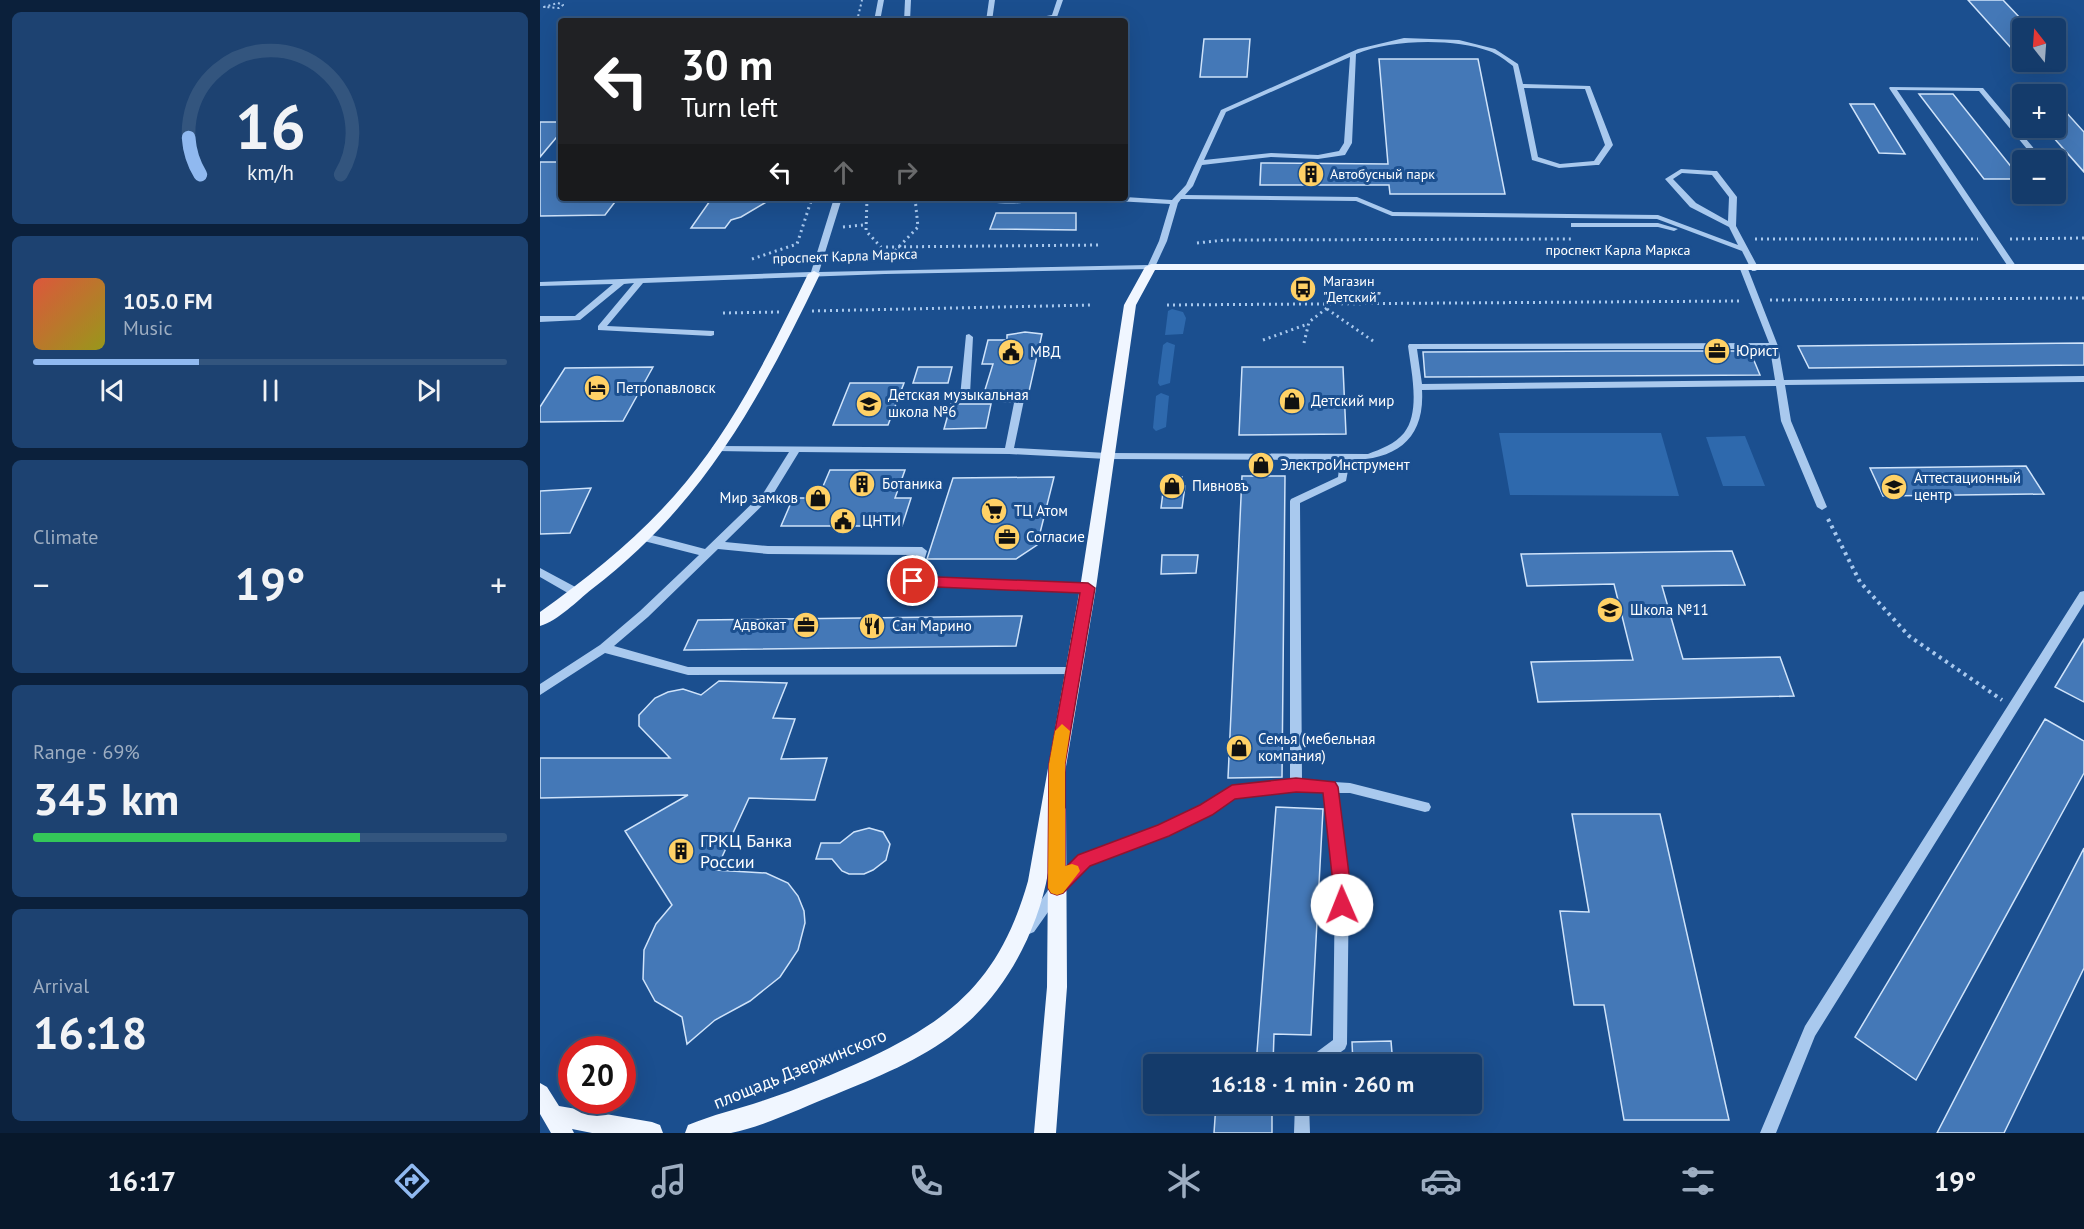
<!DOCTYPE html>
<html lang="en">
<head>
<meta charset="utf-8">
<style>
  body { margin:0; font-family:"PT Sans",sans-serif; background:#1d4271; color:#f1f3f6; height:100vh; display:flex; flex-direction:column; font-size:22px; white-space:nowrap }
  * { box-sizing:border-box; margin:0 }
  p { font-size:20px; color:#9dadc1 }
  .icon { flex:none; width:33px; height:33px; fill:none; stroke:currentColor; stroke-width:2; stroke-linecap:round; stroke-linejoin:round }
  .map { position:relative; flex:1; overflow:hidden }
  .side { display:flex; flex-direction:column; gap:12px; padding:12px; background:#0b203b; width:540px }
  .side>* { flex:none }
  .banner { position:absolute; left:18px; top:18px; width:570px; height:183px; border-radius:6px; box-shadow:0 6px 24px #0002,0 0 0 2px #33557e; background:#202124; color:#fff; overflow:hidden }
  .needle { width:39px; rotate:343deg }
  .fabs { position:absolute; left:1472px; top:18px; display:grid; gap:12px }
  .fabs a { display:grid; place-items:center; width:54px; height:54px; border-radius:6px; background:#143b6b; box-shadow:0 6px 24px #0002,0 0 0 2px #33557e; font-size:30px }
  .speed { position:absolute; left:18px; top:1036px; display:flex; gap:12px; font-size:30px; font-weight:700; text-align:center }
  .speed>* { display:grid; place-content:center; width:78px; height:78px; border-radius:50%; background:#143b6b; box-shadow:0 6px 24px #0002,0 0 0 2px #33557e; line-height:1 }
  .speed .limit { border:9px solid #d22; background:#fff; color:#111 }
  .pin { position:absolute; display:grid; place-items:center; width:51px; height:51px; color:#fff; margin:-26px; border:3px solid #fff; border-radius:50%; box-shadow:0 2px 6px #0007 }
  .me { position:absolute; width:66px; margin:-33px; rotate:359deg; stroke-linejoin:round; filter:drop-shadow(0 0 4px #0008) }
  .turn { display:flex; align-items:center; gap:21px; height:126px; padding:0 24px; font-size:27px }
  .turn .icon { width:78px; height:78px; stroke-width:2.5 }
  .turn b { display:block; font-size:42px; line-height:51px }
  .lanes { display:flex; align-items:center; height:57px; padding:0 24px; background:#0003; justify-content:center; gap:30px; direction:ltr }
  .lanes .off { opacity:.35 }
  .big { font-size:45px; font-weight:700; line-height:1.1 }
  .side .tile { flex:1; display:flex; flex-direction:column; justify-content:center; gap:9px; min-width:0; padding:0 21px; border-radius:9px; background:#1d4271 }
  .side .dial { align-items:center; gap:0 }
  .dial svg { height:156px; overflow:visible; fill:none; stroke:#33557e; stroke-width:7; stroke-linecap:round; text-anchor:middle }
  .dial text { fill:#f1f3f6; stroke:none }
  .song { display:flex; align-items:center; gap:18px }
  .cover { width:72px; height:72px; border-radius:9px; background:linear-gradient(135deg,hsl(10 70% 55%),hsl(60 70% 35%)) }
  .played { height:6px; border-radius:3px; background:linear-gradient(90deg,#90b9f0 35%,#33557e 35%) }
  .keys { display:flex; justify-content:space-around; direction:ltr }
  .heat { display:flex; justify-content:space-between; align-items:center; font-size:33px; direction:ltr }
  .charge { height:9px; border-radius:4px; background:linear-gradient(90deg,#34c759 69%,#33557e 0) }
  .trip { position:absolute; left:603px; top:1054px; width:339px; height:60px; border-radius:6px; background:#143b6b; box-shadow:0 6px 24px #0002,0 0 0 2px #33557e; font-weight:700; line-height:60px; text-align:center }
  .menu { display:flex; height:96px; justify-content:space-around; align-items:center; background:#08182b; color:#9dadc1 }
  .menu .icon { width:42px; height:42px }
  .menu .selected { color:#90b9f0 }
  .menu b { font-size:27px; color:#f1f3f6 }
  main { display:flex; flex:1; min-height:0 }
  .map>svg:first-child { display:block }
</style>
</head>
<body>
<main>
<section class="side">
<div class="tile dial"><svg viewBox="0 0 100 80">
<path d="M14 69A42 42 0 1 1 86 69"/>
<path d="M14 69A42 42 0 0 1 8 50" stroke="#90b9f0"/>
<text x="50" y="56" font-size="32" font-weight="700">16</text>
<text x="50" y="72" font-size="11">km/h</text>
</svg></div>
<div class="tile">
<div class="song"><i class="cover"></i><div><b>105.0 FM</b><p>Music</p></div></div>
<div class="played"></div>
<div class="keys"><svg class="icon" aria-label="previous" viewBox="0 0 24 24"><path d="M18 5L8 12l10 7zM5 5v14"/></svg><svg class="icon" aria-label="pause" viewBox="0 0 24 24"><path d="M8 5v14M16 5v14"/></svg><svg class="icon" aria-label="next" viewBox="0 0 24 24"><path d="M6 5l10 7-10 7zM19 5v14"/></svg></div>
</div>
<div class="tile"><p>Climate</p>
<div class="heat"><a>−</a><b class="big">19°</b><a>+</a></div>
</div>
<div class="tile"><p>Range · 69%</p><b class="big">345 km</b><div class="charge"></div></div>
<div class="tile"><p>Arrival</p><b class="big">16:18</b></div>
</section>
<div class="map">
<svg width="1544" height="1133" viewBox="0 0 1544 1133">
  <rect width="100%" height="100%" fill="#1b4f8f"/>
  <path fill="#2e69ad" d="M632,309L643,312L646,318L643,334L625,335L628,311Z
    M627,342L635,345L630,383L620,386L618,383L623,345Z
    M621,393L629,396L626,427L616,431L613,428L616,396Z
    M959,433H1121L1139,496L970,495Z
    M1205,436L1225,486H1183L1166,437Z"/>
  <path fill="#4478b7" stroke="#cfe3fa" stroke-width="1.5" d="M1428,0H1463L1482,20V60Z
    M664,39H710L707,77H660Z
    M839,59H938L965,194H850L849,185H720L721,163L848,164Z
    M1379,94H1413L1481,179H1444Z
    M1515,100L1544,132V172L1505,128H1515Z
    M1310,104H1334L1365,154L1339,153Z
    M0,122H21V132L0,157Z
    M0,162H21V198H78L65,215L0,216Z
    M172,198H233L201,217L191,220L185,228H151Z
    M456,213H536V230L450,229Z
    M485,332L502,334L488,396L444,393L453,364H442L448,340H467V335Z
    M1544,343V365L1269,368L1258,346Z
    M1077,351H1210L1220,375L885,377L883,352Z
    M113,367L83,421L0,422V407L25,368Z
    M378,367H412L408,383H373Z
    M702,367H803L806,434L699,435Z
    M310,383H364L348,425H293Z
    M411,404H451L446,428L404,429Z
    M1486,466L1504,494L1343,496L1330,468Z
    M290,470H365L355,498H371L362,526H241L253,498H278Z
    M625,476L642,477L641,486H645L642,508H621Z
    M702,476H745L742,777L688,778Z
    M514,477L497,545L476,559H387L413,478Z
    M51,488L30,533L0,534V491Z
    M1192,551L1205,585L1122,586L1143,659L1240,657L1254,696L998,702L991,662L1093,660L1074,584L987,586L981,554Z
    M622,555H658L656,573L621,574Z
    M482,616L476,646L144,650L158,620Z
    M1544,639V702L1515,687Z
    M179,681L247,683L233,718L255,719L241,759L287,758L275,800L209,798L176,870L226,873L248,883L258,896L264,911L265,923L258,950L240,977L210,1001L175,1020L147,1044L142,1017L115,1001L103,979L104,950L116,924L132,905L85,831L148,795L0,798V758H130L99,726V715L115,698L128,692L143,689L161,695Z
    M1505,719L1544,741V773L1376,1080L1315,1037Z
    M736,807L783,809L771,1035L734,1034L733,1065H716Z
    M1032,814H1120L1189,1120H1084L1064,1005H1034L1020,911L1049,912Z
    M329,828L343,832L350,844L346,860L333,870L324,874H309L302,871L292,859H276L281,843H300L314,832Z
    M1544,848V968L1464,1133H1397Z
    M851,1041L853,1065H813L812,1042Z
    M676,1104H732V1133H674Z"/>
  <g fill="none" stroke-linecap="round" stroke-linejoin="round">
    <path stroke="#a9c9ee" stroke-width="2" stroke-dasharray="2 3" stroke-linecap="butt" d="M18,3L23,5L19,8L4,7Z
      M317,21L322,0"/>
    <path stroke="#a9c9ee" stroke-width="3" stroke-dasharray="2 4" stroke-linecap="butt" d="M327,198L326,231L341,247L561,245
      M303,227L323,225
      M1215,239H1438
      M1470,239L1544,238
      M657,243L685,240L1033,239
      M351,255L378,227L375,198
      M212,259L257,244L272,198
      M1230,300L1544,298
      M627,305L1201,301
      M787,309L836,343
      M272,311L553,305
      M183,313L240,312
      M723,340L768,324
      M764,343L769,322L787,308"/>
    <path stroke="#a9c9ee" stroke-width="4" stroke-dasharray="3 4.5" stroke-linecap="butt" d="M1288,519L1320,582L1369,636L1462,700"/>
    <path fill="#a9c9ee" fill-rule="evenodd" d="M338,0H344L340,21H334Z
      M365,0H371L370,21H364Z
      M449,0H455L452,21H446Z
      M517,0H523L517,17L494,21H479L512,15Z
      M864,38L919,40L955,49L978,64L983,84L1050,86L1073,145L1059,165H1056L1019,168L992,160L973,66C966,61 958,54 949,51C914,38 851,39 816,54L812,143L805,155L778,159L731,157L662,165L653,186L645,195L817,197L853,212L1118,215L1198,245L1189,227L1150,207L1125,179L1141,169L1174,171H1177L1197,197L1196,226L1219,269L1215,271H1212L1202,251L1117,219L852,216L816,201L641,199L638,203L627,241L615,267L611,269L345,274L103,283L67,326L174,331V335L171,336L58,330V326L94,283L84,284L40,320L0,322V316H35L73,284L0,286V282L271,272L294,198H302L279,272L608,265L619,241L630,204L557,200L553,198L585,197L632,200L646,185L681,110L818,49ZM810,57L804,143L799,151L778,155L731,153L664,160L686,112ZM984,88L1045,89L1065,145L1054,161L1020,164L998,157ZM1142,173L1172,175L1189,197L1188,221L1156,203L1133,179Z
      M1350,87L1443,88L1502,158V160H1496L1439,91L1357,90L1476,266L1475,268H1469L1349,88Z
      M1515,178L1523,184V188H1517L1515,185Z
      M426,198H498C480,208 450,202 430,200Z
      M1031,223H1118L1138,229L1134,231L1118,227H1031Z
      M1201,267H1204L1208,269L1238,346L1244,380L1544,376V382L1245,385L1251,421L1287,507L1282,510L1277,507L1241,421L1236,386L882,390C885,439 856,460 810,460L806,481L760,503L762,780L810,783L885,802L889,803L891,807L889,811L885,812L810,793H797L809,882L807,1044L805,1049L783,1065H764L766,1060L793,1040L795,882L784,792L756,790L695,797L670,814L627,835L549,865L525,888L494,932L489,934L484,932L482,928L515,880L539,857L619,827L662,806L688,788L750,780V501L751,499L798,477L800,460L567,459L469,454L259,452L232,496L185,542L228,546L382,547L387,551L379,577L548,584L552,585L553,588L552,591L548,592L373,585L368,581L376,555L228,554L178,549L108,617L74,646L148,667H532L536,668L538,671L536,674L148,675L65,653L0,695V684L60,645L100,611L159,555L100,540L99,537L100,534L104,533L165,549L224,492L249,452L177,451L172,448L174,446L465,448L474,403L425,400L420,397L426,335L429,334L433,337L430,394L479,397L484,400L474,448L567,453L828,454C841,449 855,444 864,433C881,412 871,370 868,346L869,344L1229,343L1200,269ZM877,349H1230L1235,380L882,384Z
      M0,568L41,590L42,593L41,596H33L0,577Z
      M1544,591V604L1275,1036L1236,1133H1220L1265,1026L1540,592Z
      M755,1104H769L770,1133H754Z"/>
    <path fill="#f0f6ff" fill-rule="evenodd" d="M611,264H1544V270H615L596,305L556,588L520,802L526,809L527,987L516,1133H494L507,987L508,873C498,931 464,996 416,1032C381,1060 335,1078 294,1095C264,1107 222,1127 191,1133C177,1133 160,1133 145,1133L148,1125C172,1115 198,1109 222,1101C259,1089 294,1074 329,1058C416,1017 461,976 488,881L540,588L584,305L605,267Z
      M274,271L280,274C220,399 164,503 52,589C37,601 19,620 0,626V612C53,574 104,533 146,482C197,420 233,346 268,274Z
      M0,1083L7,1087L19,1106L112,1122L120,1125L123,1133H52L32,1129L34,1133H11L0,1114Z"/>
  </g>
  <path fill="#e11d48" stroke="#92132f" stroke-width="1.5" d="M373,576L548,583L555,588L525,764V868L538,855L618,825L660,805L692,785L756,778L795,782L798,787L810,882L808,911L802,913L796,911L783,793L756,792L695,799L672,815L629,836L550,866L523,893L517,895L511,893L508,888L509,764L540,593L373,586L366,581Z"/>
  <path fill="#f59e0b" d="M522,724L530,731L525,764V866L532,864L538,866L540,871L523,893L517,895L511,893L508,888L509,764L515,731Z"/>
  <defs>
    <symbol id="building-disc" viewBox="-11 -11 22 22"><circle r="9.5" fill="#ffd166" stroke="#1b4f8f"/><path d="M-4-6H4V6H1V3H-1V6H-4ZM-2.5-4.3h1.7v1.8h-1.7ZM.8-4.3h1.7v1.8H.8ZM-2.5-1h1.7V.8h-1.7ZM.8-1h1.7V.8H.8Z" fill="#111"/></symbol>
    <symbol id="bus-disc" viewBox="-11 -11 22 22"><circle r="9.5" fill="#ffd166" stroke="#1b4f8f"/><path d="M-5-6H5V4H4V6H2V4H-2V6H-4V4H-5ZM-3.5-4V0h7V-4ZM-3.5 1.2v1.5H-2V1.2ZM2 1.2v1.5H3.5V1.2Z" fill="#111"/></symbol>
    <symbol id="office-disc" viewBox="-11 -11 22 22"><circle r="9.5" fill="#ffd166" stroke="#1b4f8f"/><path d="M-6-3h4V-5.5h4V-3h4V5H-6ZM-1-4.5V-3h2v-1.5ZM-6 0V1H6V0Z" fill="#111"/></symbol>
    <symbol id="civic-disc" viewBox="-11 -11 22 22"><circle r="9.5" fill="#ffd166" stroke="#1b4f8f"/><path d="M-.6-6.5H3V-4.5H.6V-3L4-1V1h2V6H-6V1h2V-1L-.6-3ZM-1.2 2.5V6h2.4V2.5Z" fill="#111"/></symbol>
    <symbol id="hotel-disc" viewBox="-11 -11 22 22"><circle r="9.5" fill="#ffd166" stroke="#1b4f8f"/><path d="M-6-4.5h1.5V1H6V5H4.5V3h-9V5H-6ZM-4 0a1.8 1.8 0 1 1 3.6 0ZM.5 0V-2.5h3Q6-2.5 6 0Z" fill="#111"/></symbol>
    <symbol id="shop-disc" viewBox="-11 -11 22 22"><circle r="9.5" fill="#ffd166" stroke="#1b4f8f"/><path d="M-5-2.5h2.3a2.7 3.5 0 0 1 5.4 0H5L5.5 6h-11ZM-1.5-2.5h3a1.5 2.3 0 0 0-3 0Z" fill="#111"/></symbol>
    <symbol id="school-disc" viewBox="-11 -11 22 22"><circle r="9.5" fill="#ffd166" stroke="#1b4f8f"/><path d="M0-5L7-2L0 1L-7-2ZM-4 1L0 2.5L4 1V4Q0 6-4 4Z" fill="#111"/></symbol>
    <symbol id="supermarket-disc" viewBox="-11 -11 22 22"><circle r="9.5" fill="#ffd166" stroke="#1b4f8f"/><path d="M-6-5.5h2.5l.6 2H6L4.5 2H-2.5L-4.4-4H-6ZM-1.5 3.2a1.3 1.3 0 1 0 .1 0ZM3 3.2a1.3 1.3 0 1 0 .1 0Z" fill="#111"/></symbol>
    <symbol id="restaurant-disc" viewBox="-11 -11 22 22"><circle r="9.5" fill="#ffd166" stroke="#1b4f8f"/><path d="M-5-6h1v4h1v-4h1v4h1v-4h1v5L-1.5 .5V6h-2V.5L-5-1ZM5-6V6H3V1.5H1.5Q1.5-4 5-6Z" fill="#111"/></symbol>
  </defs>
  <g fill-rule="evenodd">
    <use href="#building-disc" x="756" y="159" width="30" height="30"/>
    <use href="#bus-disc" x="748" y="274" width="30" height="30"/>
    <use href="#office-disc" x="1162" y="336" width="30" height="30"/>
    <use href="#civic-disc" x="456" y="337" width="30" height="30"/>
    <use href="#hotel-disc" x="42" y="373" width="30" height="30"/>
    <use href="#shop-disc" x="737" y="386" width="30" height="30"/>
    <use href="#school-disc" x="314" y="389" width="30" height="30"/>
    <use href="#shop-disc" x="706" y="450" width="30" height="30"/>
    <use href="#building-disc" x="307" y="469" width="30" height="30"/>
    <use href="#shop-disc" x="617" y="471" width="30" height="30"/>
    <use href="#school-disc" x="1339" y="472" width="30" height="30"/>
    <use href="#shop-disc" x="263" y="483" width="30" height="30"/>
    <use href="#supermarket-disc" x="439" y="496" width="30" height="30"/>
    <use href="#civic-disc" x="288" y="506" width="30" height="30"/>
    <use href="#office-disc" x="452" y="522" width="30" height="30"/>
    <use href="#school-disc" x="1055" y="595" width="30" height="30"/>
    <use href="#office-disc" x="251" y="610" width="30" height="30"/>
    <use href="#restaurant-disc" x="317" y="611" width="30" height="30"/>
    <use href="#shop-disc" x="684" y="733" width="30" height="30"/>
    <use href="#building-disc" x="126" y="836" width="30" height="30"/>
  </g>
  <g text-anchor="middle" stroke-width="6" stroke-linejoin="round" paint-order="stroke">
    <g font-size="14" fill="#fff" stroke="#1b4f8f" text-anchor="start">
      <text x="790" y="179">Автобусный парк</text>
      <text x="783" y="286">Магазин<tspan x="783" dy="16">"Детский"</tspan></text>
    </g>
    <g font-size="14" fill="#fff" stroke="#1b4f8f">
      <text x="1078" y="255">проспект Карла Маркса</text>
      <text transform="translate(305 256) rotate(-2)" y="5">проспект Карла Маркса</text>
    </g>
    <g font-size="15" fill="#fff" stroke="#1b4f8f" text-anchor="start">
      <text x="1196" y="356">Юрист</text>
      <text x="490" y="357">МВД</text>
      <text x="76" y="393">Петропавловск</text>
      <text x="348" y="400">Детская музыкальная<tspan x="348" dy="17">школа №6</tspan></text>
      <text x="771" y="406">Детский мир</text>
      <text x="740" y="470">ЭлектроИнструмент</text>
      <text x="1374" y="483">Аттестационный<tspan x="1374" dy="17">центр</tspan></text>
      <text x="342" y="489">Ботаника</text>
      <text x="652" y="491">Пивновъ</text>
      <text x="258" y="503" text-anchor="end">Мир замков</text>
      <text x="474" y="516">ТЦ Атом</text>
      <text x="322" y="526">ЦНТИ</text>
      <text x="486" y="542">Согласие</text>
      <text x="1090" y="615">Школа №11</text>
      <text x="246" y="630" text-anchor="end">Адвокат</text>
      <text x="352" y="631">Сан Марино</text>
      <text x="718" y="744">Семья (мебельная<tspan x="718" dy="17">компания)</tspan></text>
    </g>
    <g font-size="18" fill="#fff" stroke="#1b4f8f" text-anchor="start">
      <text x="160" y="847">ГРКЦ Банка<tspan x="160" dy="21">России</tspan></text>
    </g>
    <g font-size="18" fill="#fff" stroke="#1b4f8f">
      <text transform="translate(260 1069) rotate(-22)" y="6">площадь Дзержинского</text>
    </g>
  </g>
</svg>
<div class="fabs">
<a><svg class="needle" viewBox="-14 -14 28 28"><path d="M0-13l5 13h-10z" fill="#e53935"/><path d="M0 13l5-13h-10z" fill="#9dadc1"/></svg></a>
<a>+</a>
<a>−</a>
</div>
<div class="speed"><div class="limit">20</div></div>
<div class="pin" style="left:373px;top:581px;background:#d93025"><svg class="icon" aria-label="arrive" viewBox="0 0 24 24"><path d="M6 21V4h12l-3 4 3 4H6"/></svg></div>
<svg class="me" style="left:802px;top:905px" viewBox="-20 -20 40 40"><circle r="19" fill="#fff"/><path d="M0-13L10 11 0 6-10 11z" fill="#e11d48"/></svg>
<div class="trip">16:18 · 1 min · 260 m</div>
<div class="banner">
<div class="turn"><svg class="icon" aria-label="left" viewBox="0 0 24 24"><path d="M17 20v-9H6M10 6l-5 5 5 5"/></svg><div><b>30 m</b>Turn left</div></div>
<div class="lanes"><svg class="icon" aria-label="left" viewBox="0 0 24 24"><path d="M17 20v-9H6M10 6l-5 5 5 5"/></svg><svg class="icon off" aria-label="ahead" viewBox="0 0 24 24"><path d="M12 20V5M6 11l6-6 6 6"/></svg><svg class="icon off" aria-label="right" viewBox="0 0 24 24"><path d="M7 20v-9h11M14 6l5 5-5 5"/></svg></div>
</div>
</div>
</main>
<nav class="menu">
<b>16:17</b>
<svg class="icon selected" aria-label="directions" viewBox="0 0 24 24"><path d="M12 3l9 9-9 9-9-9zM9 14v-3h6M13 9l2 2-2 2"/></svg>
<svg class="icon" aria-label="music" viewBox="0 0 24 24"><path d="M9 18V5l10-2v13"/><circle cx="6" cy="18" r="3"/><circle cx="16" cy="16" r="3"/></svg>
<svg class="icon" aria-label="phone" viewBox="0 0 24 24"><path d="M5 4h4l2 5-3 2q2 4 5 5l2-3 5 2v4C11 20 4 13 5 4z"/></svg>
<svg class="icon" aria-label="climate" viewBox="0 0 24 24"><path d="M12 3v18M4 7l16 10M4 17L20 7"/></svg>
<svg class="icon" aria-label="car" viewBox="0 0 24 24"><path d="M5 17H2v-5l4-1 3-4h7l3 4 3 1v5h-3M9 17h6M6 11h13"/><circle cx="7" cy="17" r="2"/><circle cx="17" cy="17" r="2"/></svg>
<svg class="icon" aria-label="filters" viewBox="0 0 24 24"><path d="M4 7h16M4 17h16"/><circle cx="9" cy="7" r="2"/><circle cx="15" cy="17" r="2"/></svg>
<b>19°</b>
</nav>
</body>
</html>
